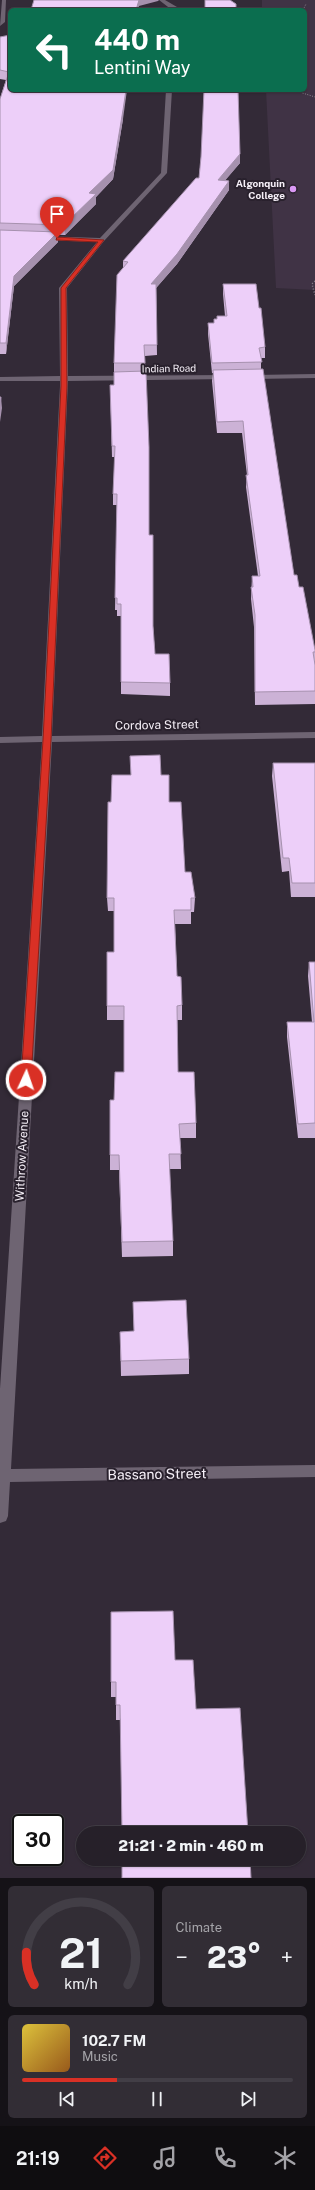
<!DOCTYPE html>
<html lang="en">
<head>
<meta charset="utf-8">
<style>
  body { margin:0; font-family:"Public Sans",sans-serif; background:#322d35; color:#f1f3f6; height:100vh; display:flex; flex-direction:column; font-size:15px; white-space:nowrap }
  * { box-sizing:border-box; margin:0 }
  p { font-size:13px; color:#a4a3a8 }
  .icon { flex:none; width:22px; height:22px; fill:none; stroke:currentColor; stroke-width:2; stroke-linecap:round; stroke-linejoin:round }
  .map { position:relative; height:1878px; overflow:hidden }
  .sheet { display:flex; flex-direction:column; gap:8px; padding:8px; background:#151217; flex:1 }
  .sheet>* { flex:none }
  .hud { position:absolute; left:8px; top:8px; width:299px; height:84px; border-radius:6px; box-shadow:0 1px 3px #0004,0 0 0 1px #423e46; background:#0b6e4f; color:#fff; overflow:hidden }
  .speed { position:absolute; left:12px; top:1814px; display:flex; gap:8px; font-size:20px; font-weight:700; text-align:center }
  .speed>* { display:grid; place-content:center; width:52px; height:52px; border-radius:50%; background:#262029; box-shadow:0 1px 3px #0004,0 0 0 1px #423e46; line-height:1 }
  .speed .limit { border:2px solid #111; border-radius:6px; background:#fff; color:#111 }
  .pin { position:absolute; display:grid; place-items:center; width:34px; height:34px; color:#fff; margin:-41px -17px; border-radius:50% 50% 50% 0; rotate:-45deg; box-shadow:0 0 4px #0007 }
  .pin .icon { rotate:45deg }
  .me { position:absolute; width:44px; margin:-22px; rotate:3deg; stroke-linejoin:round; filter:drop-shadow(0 0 3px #0008) }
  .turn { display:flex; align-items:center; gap:14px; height:84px; padding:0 20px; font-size:18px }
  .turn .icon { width:52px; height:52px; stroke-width:2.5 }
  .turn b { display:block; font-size:28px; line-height:34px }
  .big { font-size:30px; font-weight:800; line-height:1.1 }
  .sheet .widget { flex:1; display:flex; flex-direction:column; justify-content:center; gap:6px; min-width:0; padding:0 14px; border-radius:6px; background:#322d35 }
  .sheet .dial { align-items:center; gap:0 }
  .dial svg { height:104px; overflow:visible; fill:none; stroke:#423e46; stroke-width:7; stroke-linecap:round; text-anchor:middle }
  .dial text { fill:#f1f3f6; stroke:none }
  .song { display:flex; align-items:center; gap:12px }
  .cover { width:48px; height:48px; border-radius:6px; background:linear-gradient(135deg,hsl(50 70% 55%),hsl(30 70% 35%)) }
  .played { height:4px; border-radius:2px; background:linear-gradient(90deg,#d93025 35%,#423e46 35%) }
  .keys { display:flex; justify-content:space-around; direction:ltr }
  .heat { display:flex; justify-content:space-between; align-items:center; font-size:22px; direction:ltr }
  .sheet .tiles { flex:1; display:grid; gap:8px; grid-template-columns:1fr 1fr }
  .widget:last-child { grid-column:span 2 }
  .trip { position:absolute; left:76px; top:1826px; width:230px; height:40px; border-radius:20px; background:#262029; box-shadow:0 1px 3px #0004,0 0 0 1px #423e46; font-weight:800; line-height:40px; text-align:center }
  .dock { display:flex; height:64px; justify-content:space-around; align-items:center; background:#0f0d10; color:#a4a3a8 }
  .dock .icon { width:28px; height:28px }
  .dock .active { color:#d93025 }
  .dock b { font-size:18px; color:#f1f3f6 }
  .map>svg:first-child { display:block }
</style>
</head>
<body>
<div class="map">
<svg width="315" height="1878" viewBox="0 0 315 1878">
  <rect width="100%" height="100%" fill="#332a37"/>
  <path fill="#403345" d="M262,0H315V290L276,288L266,90H305V10H262Z"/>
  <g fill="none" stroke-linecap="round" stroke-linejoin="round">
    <path stroke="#8e8791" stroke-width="1" stroke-dasharray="1 1.5" stroke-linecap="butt" d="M303,10L306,4
      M293,90L315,97"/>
    <path stroke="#8e8791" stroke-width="1.5" stroke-dasharray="1 2" stroke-linecap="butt" d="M315,281L312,284L315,295"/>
    <path fill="#6e6472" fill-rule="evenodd" d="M2,0H6L5,22L0,26Z
      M159,0H165L177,7L178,10H172Z
      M166,90H172L167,173L104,241L67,288L68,376L229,375L233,377L229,379L68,381L52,736L315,732V738L52,742L11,1469L315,1465V1477L10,1482L8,1516L6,1521L0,1523V1389L42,742L0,743V737L42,736L60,386V381H0V377L60,376L59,288L97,242L41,240L38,238L41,236L100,238L161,173Z
      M315,374V378L247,379L243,377L247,375Z"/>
  </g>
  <path fill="#ccb2d6" d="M0,37L123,119L113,179L96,197V204L65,235H58V242L14,286L6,354H0V99L6,80L0,79Z
    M240,154V163L225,180L229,181V190L177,264L156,288L157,355L145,356L149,535L153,626L155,654L170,683V696L121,694V616H117V610H115L117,505H113V494L115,457H112L110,385H114V363L123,268V261L199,178L201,157Z
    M223,284L259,308L265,347V358H261V369L294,575L299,587L315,650V704L255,705L254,627L251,599L252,576H258L246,487L247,475L242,433H217L212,381L213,373H212L208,334V323H214L217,319L225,316L223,294Z
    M273,763H315V897H291L289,871L282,872L272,776Z
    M161,775L169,802L185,872L195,898L194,912H191V924H175L177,976L182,1005V1020H177L178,1072L196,1123V1138H180L181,1169H169L173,1241V1256L122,1257L119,1170H110V1155L114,1100L124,1072V1020H107V1006L114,952V911H108L107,898L111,802Z
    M309,962H315V1138H298L287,1037V1022H312L308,976Z
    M133,1302L189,1359V1374L121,1376L120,1332L134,1331Z
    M173,1611L120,1720H116V1697H111V1682Z"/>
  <path fill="#a691ae" d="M139,0H159L158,1L139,6L138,10H136Z
    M126,90H127L123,119L113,179L96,197V204L65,235L64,225L89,193Z
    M240,154V163L218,189V180Z
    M229,181V190L177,264L151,294V284Z
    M58,232V242L14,286L6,354V343L14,276Z
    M1,397L2,408L0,422V406Z"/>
  <path fill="#edcff9" stroke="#a691ae" d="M34,0H139L136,10H31Z
    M205,0H230L236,4V10H205Z
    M10,35V90H126L123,110L113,170L89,193L96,194L64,225L0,223V99L9,72L0,70V37Z
    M204,90H238L240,154L218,180L229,181L177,254L151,284H156L157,345H144L145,363H114L117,275L128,262L123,261L196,178H199L201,157Z
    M0,230L58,232L14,276L6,343H0Z
    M223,284H256L259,308H261L265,347L259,348L262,362L212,363L208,323H214V319H217V316H227Z
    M263,369L294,575H297L299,587H303L315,650V652H313L315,665V691L255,692V615L251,587H253L252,576H260L246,475H248L243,421L217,422L213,370Z
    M146,371L149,447V535H153V626L155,654H169L170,683L121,682V604H117V598H115L117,494H113L115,446H112L110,385H114V372Z
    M0,397H1L0,406Z
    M160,755L161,775H169V802H181L185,872H191L195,898H191V910H174L177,976L181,977L182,1005L177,1006L178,1072H194L196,1123L179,1124L181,1154H169L173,1241L122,1242L119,1155H110V1100H114L115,1072H124V1006H107V952H114V898H107L108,802H111L112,775H131L130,756Z
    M273,763H315V883H292L289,858H283Z
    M309,962H315V1123L298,1124L287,1022H314Z
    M186,1300L189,1359L121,1361L120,1332L134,1331L133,1302Z
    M173,1611L175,1660H193L196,1709L240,1708L248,1833H122L120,1705H116V1682H111V1612Z
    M122,1859H250L251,1878H122Z"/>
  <path fill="#d93025" stroke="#8d1f18" d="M57,237L104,240L66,288L67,386L51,740L31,1080L26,1083L21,1080L43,740L61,386V288L98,242L56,240Z"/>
  <circle fill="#db99f5" stroke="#29212d" stroke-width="1.5" cx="293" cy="189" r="4"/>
  <g text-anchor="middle" stroke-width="4" stroke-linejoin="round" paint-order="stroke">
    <g font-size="10" font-weight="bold" fill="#f6f0f8" stroke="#29212d" text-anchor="end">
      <text x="285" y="187">Algonquin<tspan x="285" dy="12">College</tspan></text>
    </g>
    <g font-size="10" fill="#f6f0f8" stroke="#29212d">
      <text transform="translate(169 368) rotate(-1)" y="4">Indian Road</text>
    </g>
    <g font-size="12" fill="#f6f0f8" stroke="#29212d">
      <text transform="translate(157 725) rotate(-1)" y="4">Cordova Street</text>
      <text transform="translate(22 1156) rotate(-87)" y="4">Withrow Avenue</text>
    </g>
    <g font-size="14" fill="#f6f0f8" stroke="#29212d">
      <text transform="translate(157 1474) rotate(-1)" y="5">Bassano Street</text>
    </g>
  </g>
</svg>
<div class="speed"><div class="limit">30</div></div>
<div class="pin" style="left:57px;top:238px;background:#d93025"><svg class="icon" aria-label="arrive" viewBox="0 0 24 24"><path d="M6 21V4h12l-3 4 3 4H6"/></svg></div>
<svg class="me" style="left:26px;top:1080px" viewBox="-20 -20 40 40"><circle r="17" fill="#d93025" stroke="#fff" stroke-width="3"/><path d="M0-11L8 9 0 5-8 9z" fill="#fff"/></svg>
<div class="trip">21:21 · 2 min · 460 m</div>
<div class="hud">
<div class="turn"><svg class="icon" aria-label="left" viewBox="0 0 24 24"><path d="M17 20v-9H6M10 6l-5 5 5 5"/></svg><div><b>440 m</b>Lentini Way</div></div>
</div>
</div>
<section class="sheet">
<div class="tiles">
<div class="widget dial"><svg viewBox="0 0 100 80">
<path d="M14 69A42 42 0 1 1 86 69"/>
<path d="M14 69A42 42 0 0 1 8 44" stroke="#d93025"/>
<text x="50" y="56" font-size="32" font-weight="700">21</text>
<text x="50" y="72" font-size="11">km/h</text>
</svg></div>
<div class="widget"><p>Climate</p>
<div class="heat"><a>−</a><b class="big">23°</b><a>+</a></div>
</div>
<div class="widget">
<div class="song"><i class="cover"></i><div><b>102.7 FM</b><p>Music</p></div></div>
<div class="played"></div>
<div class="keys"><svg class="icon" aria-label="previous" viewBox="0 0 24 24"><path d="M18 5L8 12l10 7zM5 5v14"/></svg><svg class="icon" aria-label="pause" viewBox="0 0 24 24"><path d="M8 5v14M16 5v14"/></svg><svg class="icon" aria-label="next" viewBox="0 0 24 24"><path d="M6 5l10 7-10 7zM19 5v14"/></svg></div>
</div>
</div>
</section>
<nav class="dock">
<b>21:19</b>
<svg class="icon active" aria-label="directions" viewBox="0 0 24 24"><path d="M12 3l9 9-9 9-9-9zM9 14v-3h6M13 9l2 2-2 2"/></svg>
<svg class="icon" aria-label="music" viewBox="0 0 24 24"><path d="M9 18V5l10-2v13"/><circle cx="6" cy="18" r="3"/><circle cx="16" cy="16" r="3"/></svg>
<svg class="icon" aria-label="phone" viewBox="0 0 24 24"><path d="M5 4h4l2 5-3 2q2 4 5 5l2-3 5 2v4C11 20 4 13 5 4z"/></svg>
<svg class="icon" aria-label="climate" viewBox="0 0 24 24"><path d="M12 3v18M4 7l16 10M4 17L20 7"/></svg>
</nav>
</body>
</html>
